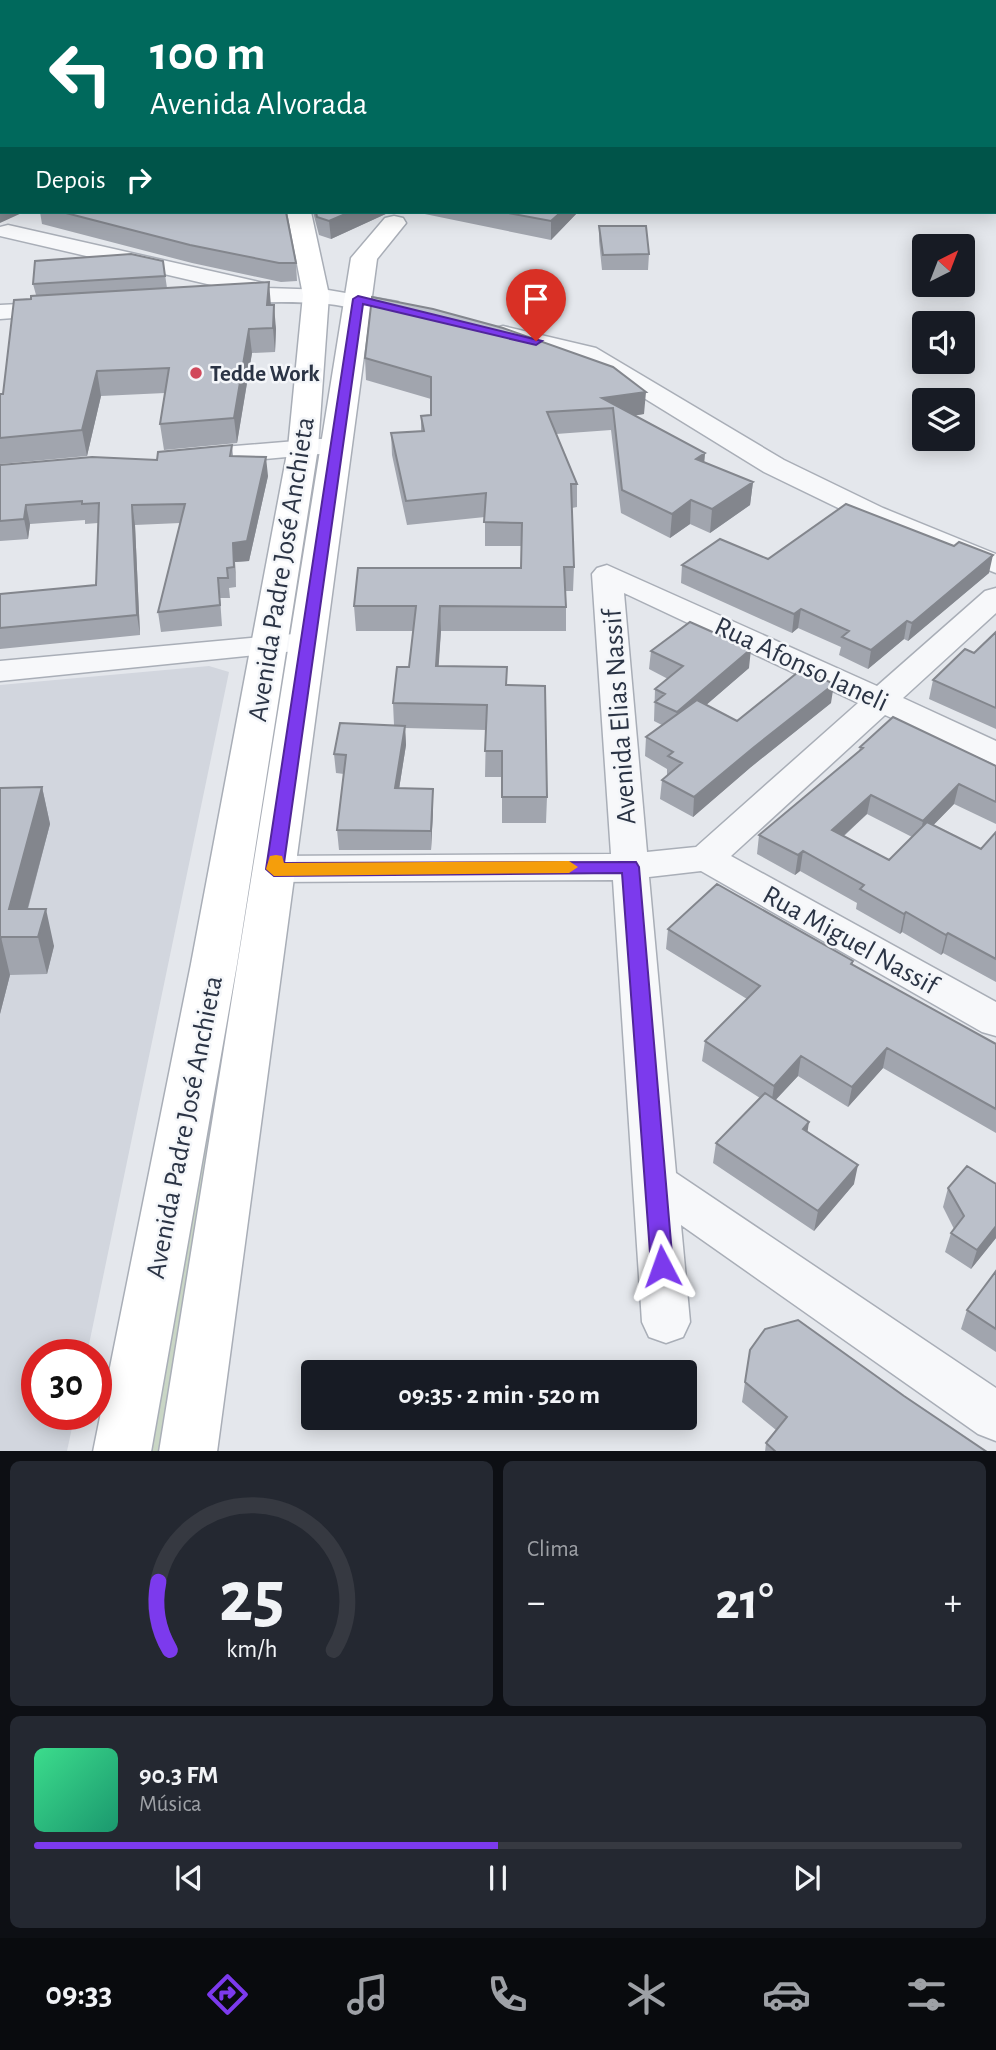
<!DOCTYPE html>
<html lang="pt">
<head>
<meta charset="utf-8">
<style>
  body { margin:0; font-family:"Alegreya Sans",sans-serif; background:#242831; color:#f1f3f6; height:100vh; display:flex; flex-direction:column; font-size:26px; white-space:nowrap }
  * { box-sizing:border-box; margin:0 }
  p { font-size:23px; color:#9ea1a6 }
  .icon { flex:none; width:38px; height:38px; fill:none; stroke:currentColor; stroke-width:2; stroke-linecap:round; stroke-linejoin:round }
  .map { position:relative; height:1451px; overflow:hidden }
  .details { display:flex; flex-direction:column; gap:10px; padding:10px; background:#0d0f14; flex:1 }
  .details>* { flex:none }
  .banner { position:absolute; left:0px; top:0px; width:998px; height:214px; box-shadow:0 4px 18px #0003; background:#00695c; color:#fff; overflow:hidden }
  .needle { width:46px; rotate:42deg }
  .controls { position:absolute; left:912px; top:234px; display:grid; gap:14px }
  .controls a { display:grid; place-items:center; width:63px; height:63px; border-radius:7px; background:#171b24; box-shadow:0 4px 18px #0003; font-size:35px }
  .speed { position:absolute; left:21px; top:1339px; display:flex; gap:14px; font-size:35px; font-weight:700; text-align:center }
  .speed>* { display:grid; place-content:center; width:91px; height:91px; border-radius:50%; background:#171b24; box-shadow:0 4px 18px #0003; line-height:1 }
  .speed .limit { border:10px solid #d22; background:#fff; color:#111 }
  .pin { position:absolute; display:grid; place-items:center; width:60px; height:60px; color:#fff; margin:-72px -30px; border-radius:50% 50% 50% 0; rotate:-45deg; box-shadow:0 0 7px #0007 }
  .pin .icon { rotate:45deg }
  .me { position:absolute; width:77px; margin:-38px; rotate:356deg; stroke-linejoin:round; filter:drop-shadow(0 0 5px #0008) }
  .turn { display:flex; align-items:center; gap:24px; height:147px; padding:0 35px; font-size:32px }
  .turn .icon { width:91px; height:91px; stroke-width:2.5 }
  .turn b { display:block; font-size:49px; line-height:60px }
  .then { display:flex; align-items:center; height:66px; padding:0 35px; background:#0003; gap:14px; font-size:26px }
  .big { font-size:52px; font-weight:700; line-height:1.1 }
  .details .tile { flex:1; display:flex; flex-direction:column; justify-content:center; gap:10px; min-width:0; padding:0 24px; border-radius:10px; background:#242831 }
  .details .dial { align-items:center; gap:0 }
  .dial svg { height:182px; overflow:visible; fill:none; stroke:#363941; stroke-width:7; stroke-linecap:round; text-anchor:middle }
  .dial text { fill:#f1f3f6; stroke:none }
  .song { display:flex; align-items:center; gap:21px }
  .cover { width:84px; height:84px; border-radius:10px; background:linear-gradient(135deg,hsl(150 70% 55%),hsl(160 70% 35%)) }
  .played { height:7px; border-radius:4px; background:linear-gradient(90deg,#7c3aed 50%,#363941 50%) }
  .keys { display:flex; justify-content:space-around; direction:ltr }
  .heat { display:flex; justify-content:space-between; align-items:center; font-size:38px; direction:ltr }
  .details .tiles { flex:1; display:grid; gap:10px; grid-template-columns:1fr 1fr }
  .tile:last-child { grid-column:span 2 }
  .trip { position:absolute; left:301px; top:1360px; width:396px; height:70px; border-radius:7px; background:#171b24; box-shadow:0 4px 18px #0003; font-weight:700; line-height:70px; text-align:center }
  .menu { display:flex; height:112px; justify-content:space-around; align-items:center; background:#090b0e; color:#9ea1a6 }
  .menu .icon { width:49px; height:49px }
  .menu .selected { color:#7c3aed }
  .menu b { font-size:32px; color:#f1f3f6 }
  .map>svg:first-child { display:block }
</style>
</head>
<body>
<div class="map">
<svg width="996" height="1452" viewBox="0 0 996 1452">
  <rect width="100%" height="100%" fill="#e4e7ec"/>
  <path fill="#d2d6de" d="M209,666L229,672L87,1354H37V1414H75L67,1451L0,1452V685Z"/>
  <path fill="#c9d6c5" d="M289,659L166,1451L143,1452L280,660Z"/>
  <g fill="none" stroke-linecap="round" stroke-linejoin="round">
    <defs>
      <path id="street" d="M8,225L255,281L263,283L266,288L328,290L398,302L402,307L398,312C380,316 348,306 328,304C293,301 259,302 224,304L216,302L213,297L216,292L233,290L0,236V227Z
        M59,302L67,304L71,309L67,314L0,319V305Z
        M503,326L596,348L784,460L883,508L996,554V573L863,520L764,472L579,358L495,338L491,333L495,328Z
        M332,438L341,440L345,446L341,452L187,466L178,464L174,458L178,452L187,450Z
        M607,565L877,686L985,591L996,588V613L903,698L996,741V765L885,715L731,856L996,1002V1036L982,1032L701,871L649,877L676,1173L996,1388V1441L978,1434L681,1225L690,1322L683,1337L666,1343L649,1337L642,1322L613,880L274,882L261,878L256,869L261,860L274,856L611,854L592,574L597,568ZM624,593L858,703L696,847L647,852Z
        M294,634L305,636L310,643L305,650L0,681V661Z"/>
      <path id="secondary" d="M287,212H311L329,295L318,448L237,964L151,1452H93L191,964L288,448L303,295Z
        M394,216L403,218L406,223L377,259L217,1452H159L351,258L385,218Z"/>
    </defs>
    <use href="#street" stroke="#a9aeb7" stroke-width="3"/>
    <use href="#secondary" stroke="#a9aeb7" stroke-width="3"/>
    <use href="#street" fill="#f7f8fa" fill-rule="evenodd"/>
    <use href="#secondary" fill="#fff" fill-rule="evenodd"/>
  </g>
  <path fill="#a1a5ae" fill-rule="evenodd" d="M40,212H286L296,263L297,281L281,282L192,263L42,224Z
    M313,212H390L331,239L319,235Z
    M415,212H578L551,240Z
    M599,226L649,254L648,270H602L599,241Z
    M163,261L167,288L271,305L276,329L275,352L252,353L237,443L164,450L160,424L165,393L101,396L87,456L0,464V394H3L31,299L36,295L33,284Z
    M365,358L644,414L635,415L705,453L704,462L753,482L750,505L710,533L690,524L670,538L621,513L611,430L556,434L577,484V507L572,508L574,567L573,591H565L566,607V631H441L438,666L507,667V685L547,797L546,823H502V777H485L486,730L405,728L406,745L399,789H433V808L431,850H339L337,830L344,774L336,773L334,754L394,725L393,703L409,667L413,631H356L354,606L521,568V546H485V517L407,525L392,455L391,433L421,431V416L431,415V399L366,380Z
    M232,445L233,456L268,476L249,561L235,562L236,587L229,588L230,598H220L222,626L161,632L158,612L180,523L135,525L140,635L0,649V594L96,585L98,523L85,524V520L30,524L28,539L0,541V465L157,460Z
    M768,559L989,573L908,641L904,639L868,669L839,655L841,647L798,628L792,633L681,583L682,565Z
    M996,632V729L929,699L933,680L974,653Z
    M651,651L749,668L706,705L737,721L831,703L751,767L693,817L660,799L662,780L667,775V769L645,756L646,737L662,725L654,721L655,689L668,679L649,669Z
    M860,747L996,766V824L954,804L933,825L981,849L996,832V982L943,953L941,955L902,932L900,934L856,909L857,903L800,871L795,875L757,854L759,835L859,751ZM867,814L912,837L889,860L844,836Z
    M42,787L50,824L28,909L54,946L47,974L10,975L0,1014V788Z
    M668,929L853,961V965L996,1044V1133L883,1068L848,1107L798,1076L775,1100L807,1131L854,1184L814,1231L713,1163L716,1143L760,1098L702,1061L705,1041L747,999L666,949Z
    M948,1188L996,1238L971,1269L945,1252L951,1233L954,1229L943,1207Z
    M996,1271V1352L961,1329L967,1310Z
    M750,1350L904,1396L987,1452H765L766,1443L776,1430L742,1402Z"/>
  <path fill="#83868d" d="M399,0H425L421,2H399Z
    M887,0H912L909,2H884Z
    M2,203V212H24L0,223V204Z
    M350,212H390L331,239L329,221Z
    M561,212H578L551,240V221Z
    M269,282L271,306L269,329L267,305Z
    M274,305L276,329L275,352L273,328Z
    M249,329L252,353L237,443L234,418Z
    M97,371L101,396L87,456L82,430Z
    M646,392L644,414L614,419L613,408L602,398Z
    M705,453L703,476L696,459Z
    M266,457L268,476L249,561L235,562L236,587L233,543Z
    M753,482L750,505L710,533L712,509Z
    M691,500L690,524L670,538L672,514Z
    M26,505L30,524L28,539L24,519Z
    M132,505L135,525L140,635L137,615Z
    M993,555L989,573L908,641L912,623Z
    M440,606L441,631L437,691L436,666Z
    M801,609L798,628L792,633L794,614Z
    M907,621L904,639L868,669L871,650Z
    M751,649L749,668L676,731L677,712Z
    M834,684L831,703L751,767L693,817L694,797L753,748Z
    M405,726L406,745L396,808L395,788Z
    M959,784L954,804L919,840L923,821Z
    M42,787L50,824L20,937L9,909Z
    M433,789V808L431,850V831Z
    M871,795L867,814L829,849L832,830Z
    M803,851L800,871L795,875L798,855Z
    M46,909L54,946L47,974L38,937Z
    M906,912L902,932L900,934L904,914Z
    M948,933L943,953L941,955L946,935Z
    M1,937L10,975L0,1014V939Z
    M887,1048L883,1068L848,1107L852,1087Z
    M801,1056L798,1076L771,1105L774,1086Z
    M809,1122L806,1142L803,1129Z
    M858,1165L854,1184L814,1231L818,1211Z
    M996,1226V1238L971,1269L977,1250Z"/>
  <path fill="#bbc0ca" stroke="#83868d" stroke-width="2" d="M2,0H400V2H2V203L0,204V134L2,133L0,120L1,88H0V74L2,70L0,69V6L1,7Z
    M428,0H887L884,2H421Z
    M62,212H286L296,263H279L190,245Z
    M316,212H350L329,221L317,217Z
    M503,212H561L551,221Z
    M599,226H646L649,254L603,255Z
    M131,254L163,261L165,276L33,284L35,261Z
    M269,282L267,305H274L273,328L249,329L234,418L160,424L169,368L97,371L82,430L0,438V394H3L14,300L31,299V296Z
    M372,297L433,309L503,328L613,367L646,392L602,398L705,453L696,459L753,482L712,509L691,500L672,514L622,490L613,408L547,412L577,484H571L574,567H564L566,607L440,606L436,666L507,667L506,685L545,686L547,797H502V751H485L487,705L393,703L397,667H409L416,606H354L358,568H521L522,523L484,522L486,493L406,501L391,433L424,431L421,416L431,415V377L365,358Z
    M232,445L230,456L266,457L247,541L233,543L234,567L227,568L228,578H218L220,605L158,612L185,504L132,505L137,615L0,628V594L96,585L99,503L82,504V501L26,505L24,519L0,521V465L92,457L157,460L158,452Z
    M846,504L954,546L959,542L993,555L912,623L907,621L871,650L842,637L849,631L801,609L794,614L682,565L720,539L768,559Z
    M690,622L751,649L677,712L655,702L665,694L655,689L683,666L651,651Z
    M996,632V708L933,680L965,649L974,653Z
    M802,669L834,684L753,748L694,797L662,780L682,763L668,756L673,752L646,737L697,700L737,721Z
    M893,717L996,766V802L959,784L923,821L871,795L832,830L889,860L927,822L981,849L996,832V959L948,933L946,935L906,912L904,914L860,889L864,885L803,851L798,855L759,835L863,748L860,747Z
    M340,723L405,726L395,788L433,789L431,831L337,830L346,755L334,754Z
    M42,787L9,909H46L38,937H1L0,939V788Z
    M717,884L853,961L851,964L996,1044V1109L887,1048L852,1087L801,1056L774,1086L705,1041L760,986L668,929Z
    M765,1093L809,1122L803,1129L858,1165L818,1211L716,1143Z
    M967,1166L996,1184V1226L977,1250L951,1233L964,1216L948,1188Z
    M996,1271V1329L967,1310Z
    M798,1320L904,1396L987,1452H776L766,1443L787,1417L745,1382L750,1350L765,1329Z"/>
  <path fill="#7c3aed" stroke="#51269a" stroke-width="2" d="M358,296L542,341L536,345L363,304L284,863L636,862L639,867L673,1266L670,1273L662,1276L654,1273L651,1266L622,873L274,876L266,869L353,299Z"/>
  <path fill="#f59e0b" d="M276,855L282,856L284,863L569,861L578,867L569,873L274,876L266,869L270,856Z"/>
  <circle fill="#d1495b" stroke="#f4f6f9" stroke-width="2.5" cx="196" cy="373" r="7"/>
  <g text-anchor="middle" stroke-width="5" stroke-linejoin="round" paint-order="stroke">
    <g font-size="23" font-weight="bold" fill="#2b3445" stroke="#f4f6f9" text-anchor="start">
      <text x="210" y="381">Tedde Work</text>
    </g>
    <g font-size="28" fill="#2b3445" stroke="#f4f6f9">
      <text transform="translate(280 569) rotate(-81)" y="10">Avenida Padre José Anchieta</text>
      <text transform="translate(802 663) rotate(25)" y="10">Rua Afonso Ianeli</text>
      <text transform="translate(618 717) rotate(-94)" y="10">Avenida Elias Nassif</text>
      <text transform="translate(851 939) rotate(29)" y="10">Rua Miguel Nassif</text>
      <text transform="translate(183 1127) rotate(-79)" y="10">Avenida Padre José Anchieta</text>
    </g>
  </g>
</svg>
<div class="controls">
<a><svg class="needle" viewBox="-14 -14 28 28"><path d="M0-13l5 13h-10z" fill="#e53935"/><path d="M0 13l5-13h-10z" fill="#9ea1a6"/></svg></a>
<a><svg class="icon" aria-label="sound" viewBox="0 0 24 24"><path d="M4 9h4l5-4v14l-5-4H4zM17 9q2 3 0 6"/></svg></a>
<a><svg class="icon" aria-label="layers" viewBox="0 0 24 24"><path d="M12 4l9 5-9 5-9-5zM3 14l9 5 9-5"/></svg></a>
</div>
<div class="speed"><div class="limit">30</div></div>
<div class="pin" style="left:536px;top:341px;background:#d93025"><svg class="icon" aria-label="arrive" viewBox="0 0 24 24"><path d="M6 21V4h12l-3 4 3 4H6"/></svg></div>
<svg class="me" style="left:662px;top:1266px" viewBox="-20 -20 40 40"><path d="M0-17L14 15 0 8-14 15z" fill="#7c3aed" stroke="#fff" stroke-width="4"/></svg>
<div class="trip">09:35 · 2 min · 520 m</div>
<div class="banner">
<div class="turn"><svg class="icon" aria-label="left" viewBox="0 0 24 24"><path d="M17 20v-9H6M10 6l-5 5 5 5"/></svg><div><b>100 m</b>Avenida Alvorada</div></div>
<div class="then">Depois<svg class="icon" aria-label="right" viewBox="0 0 24 24"><path d="M7 20v-9h11M14 6l5 5-5 5"/></svg></div>
</div>
</div>
<section class="details">
<div class="tiles">
<div class="tile dial"><svg viewBox="0 0 100 80">
<path d="M14 69A42 42 0 1 1 86 69"/>
<path d="M14 69A42 42 0 0 1 9 39" stroke="#7c3aed"/>
<text x="50" y="56" font-size="32" font-weight="700">25</text>
<text x="50" y="72" font-size="11">km/h</text>
</svg></div>
<div class="tile"><p>Clima</p>
<div class="heat"><a>−</a><b class="big">21°</b><a>+</a></div>
</div>
<div class="tile">
<div class="song"><i class="cover"></i><div><b>90.3 FM</b><p>Música</p></div></div>
<div class="played"></div>
<div class="keys"><svg class="icon" aria-label="previous" viewBox="0 0 24 24"><path d="M18 5L8 12l10 7zM5 5v14"/></svg><svg class="icon" aria-label="pause" viewBox="0 0 24 24"><path d="M8 5v14M16 5v14"/></svg><svg class="icon" aria-label="next" viewBox="0 0 24 24"><path d="M6 5l10 7-10 7zM19 5v14"/></svg></div>
</div>
</div>
</section>
<nav class="menu">
<b>09:33</b>
<svg class="icon selected" aria-label="directions" viewBox="0 0 24 24"><path d="M12 3l9 9-9 9-9-9zM9 14v-3h6M13 9l2 2-2 2"/></svg>
<svg class="icon" aria-label="music" viewBox="0 0 24 24"><path d="M9 18V5l10-2v13"/><circle cx="6" cy="18" r="3"/><circle cx="16" cy="16" r="3"/></svg>
<svg class="icon" aria-label="phone" viewBox="0 0 24 24"><path d="M5 4h4l2 5-3 2q2 4 5 5l2-3 5 2v4C11 20 4 13 5 4z"/></svg>
<svg class="icon" aria-label="climate" viewBox="0 0 24 24"><path d="M12 3v18M4 7l16 10M4 17L20 7"/></svg>
<svg class="icon" aria-label="car" viewBox="0 0 24 24"><path d="M5 17H2v-5l4-1 3-4h7l3 4 3 1v5h-3M9 17h6M6 11h13"/><circle cx="7" cy="17" r="2"/><circle cx="17" cy="17" r="2"/></svg>
<svg class="icon" aria-label="filters" viewBox="0 0 24 24"><path d="M4 7h16M4 17h16"/><circle cx="9" cy="7" r="2"/><circle cx="15" cy="17" r="2"/></svg>
</nav>
</body>
</html>
